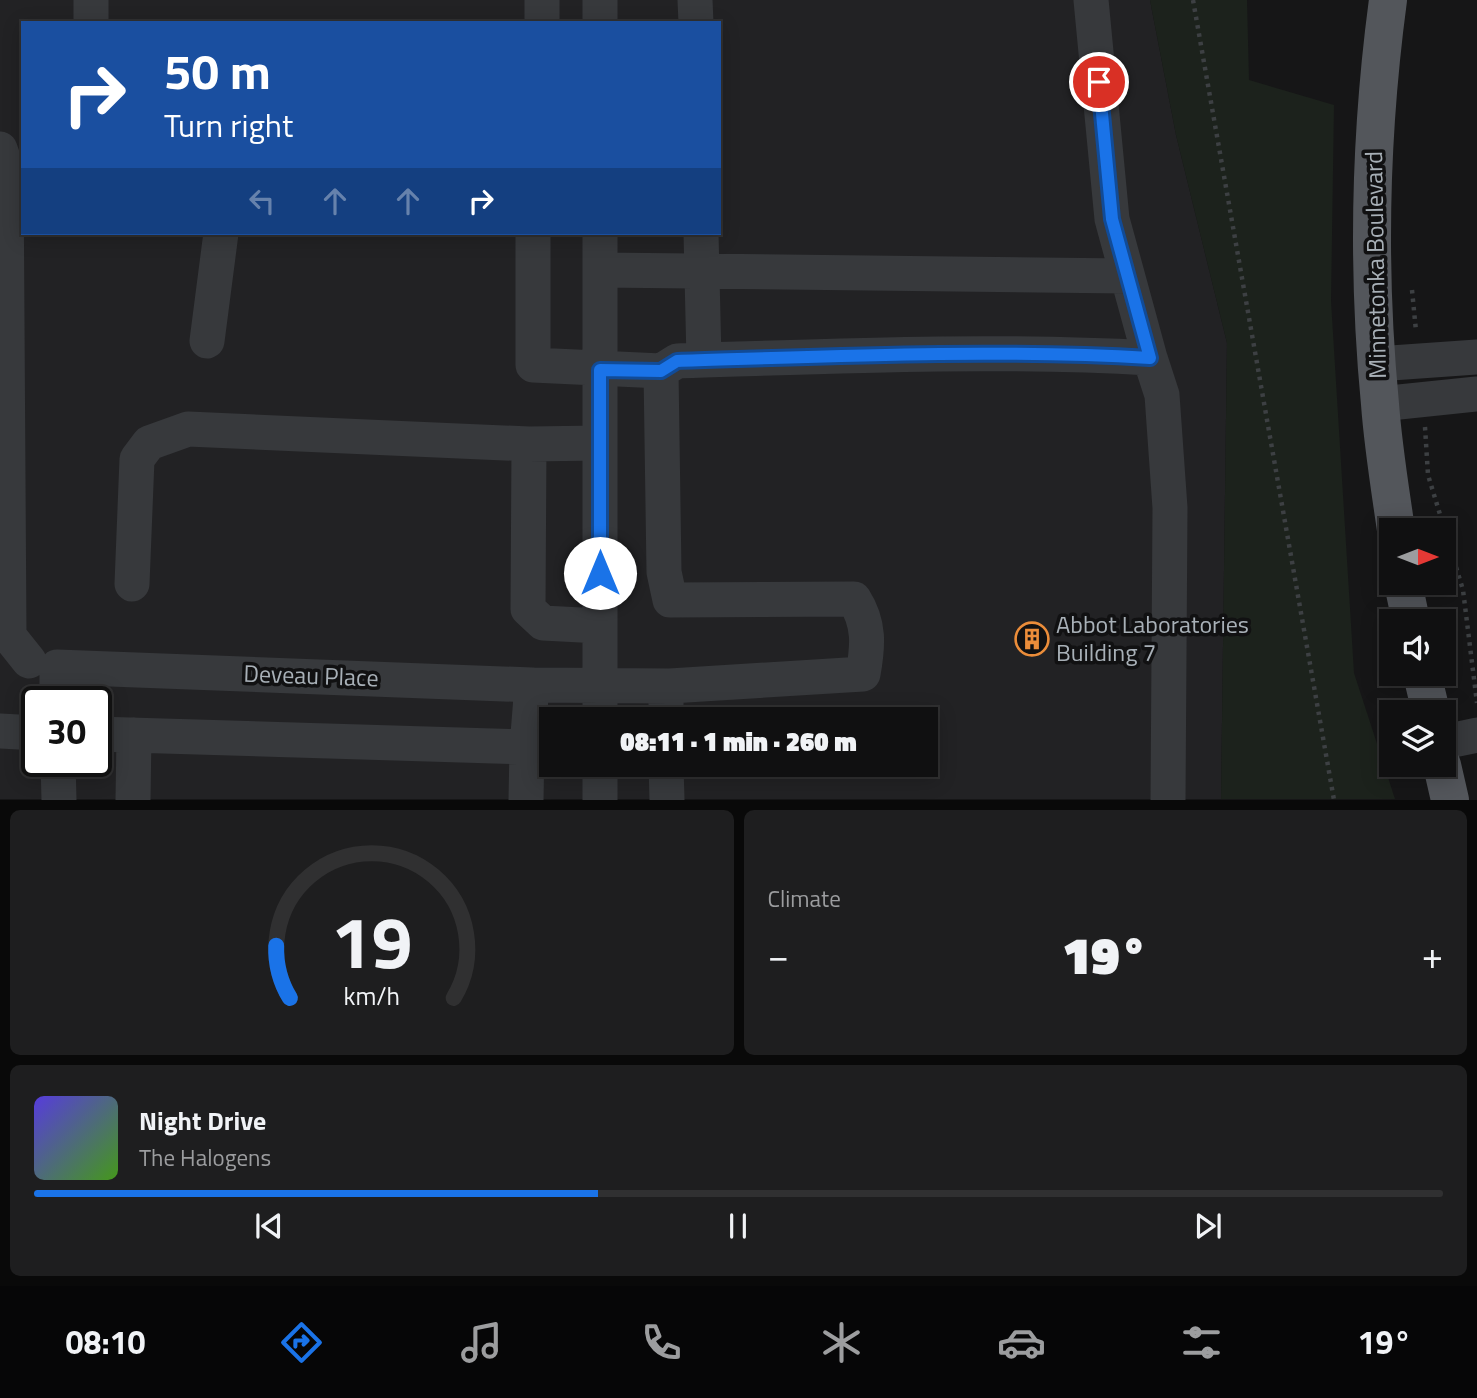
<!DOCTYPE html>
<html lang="en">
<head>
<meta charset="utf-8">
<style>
  body { margin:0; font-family:"Titillium Web",sans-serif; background:#1e1e1f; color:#f1f3f6; height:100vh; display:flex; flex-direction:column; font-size:26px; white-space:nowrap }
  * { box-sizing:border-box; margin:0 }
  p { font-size:23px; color:#9c9d9f }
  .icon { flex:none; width:38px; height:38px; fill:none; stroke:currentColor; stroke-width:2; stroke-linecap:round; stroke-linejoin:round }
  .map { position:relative; height:800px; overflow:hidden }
  .drawer { display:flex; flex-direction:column; gap:10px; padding:10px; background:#090909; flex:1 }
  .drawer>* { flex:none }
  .banner { position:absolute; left:21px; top:21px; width:700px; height:214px; border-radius:0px; box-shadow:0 4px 18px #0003,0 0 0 2px #303031; background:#1a4fa0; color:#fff; overflow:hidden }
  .needle { width:46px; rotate:90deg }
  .fabs { position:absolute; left:1379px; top:518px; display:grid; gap:14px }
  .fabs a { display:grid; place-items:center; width:77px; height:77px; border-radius:0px; background:#101011; box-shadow:0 4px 18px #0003,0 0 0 2px #303031; font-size:35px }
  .speed { position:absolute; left:21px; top:686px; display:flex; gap:14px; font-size:35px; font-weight:700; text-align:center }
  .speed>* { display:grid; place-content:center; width:91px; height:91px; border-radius:50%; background:#101011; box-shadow:0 4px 18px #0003,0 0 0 2px #303031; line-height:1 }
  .speed .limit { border:4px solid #111; border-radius:10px; background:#fff; color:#111 }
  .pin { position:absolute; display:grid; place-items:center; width:60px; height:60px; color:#fff; margin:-30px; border:4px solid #fff; border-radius:50%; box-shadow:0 2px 7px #0007 }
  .me { position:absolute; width:77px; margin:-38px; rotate:0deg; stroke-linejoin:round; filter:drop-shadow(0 0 5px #0008) }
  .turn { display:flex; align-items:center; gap:24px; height:147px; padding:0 28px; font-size:32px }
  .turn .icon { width:91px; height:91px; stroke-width:2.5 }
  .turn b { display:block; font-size:49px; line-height:60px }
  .lanes { display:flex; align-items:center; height:66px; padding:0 28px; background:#0003; justify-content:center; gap:35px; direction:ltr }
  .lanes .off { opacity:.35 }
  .big { font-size:52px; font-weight:800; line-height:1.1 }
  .drawer .tile { flex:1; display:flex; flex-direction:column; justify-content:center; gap:10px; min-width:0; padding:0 24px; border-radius:10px; background:#1e1e1f }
  .drawer .dial { align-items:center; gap:0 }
  .dial svg { height:182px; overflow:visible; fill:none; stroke:#303031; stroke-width:7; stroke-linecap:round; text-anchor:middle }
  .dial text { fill:#f1f3f6; stroke:none }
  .song { display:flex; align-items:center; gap:21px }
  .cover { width:84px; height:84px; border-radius:10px; background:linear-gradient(135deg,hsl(250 70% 55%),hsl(100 70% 35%)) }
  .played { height:7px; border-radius:4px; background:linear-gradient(90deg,#1a73e8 40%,#303031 40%) }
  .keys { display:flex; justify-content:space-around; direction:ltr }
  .heat { display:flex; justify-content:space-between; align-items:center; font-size:38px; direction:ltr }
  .drawer .tiles { flex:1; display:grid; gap:10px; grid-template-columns:1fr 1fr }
  .tile:last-child { grid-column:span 2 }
  .trip { position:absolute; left:539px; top:707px; width:399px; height:70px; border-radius:0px; background:#101011; box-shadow:0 4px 18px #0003,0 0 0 2px #303031; font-weight:800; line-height:70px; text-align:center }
  .menu { display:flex; height:112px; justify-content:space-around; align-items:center; background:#060607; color:#9c9d9f }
  .menu .icon { width:49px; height:49px }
  .menu .selected { color:#1a73e8 }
  .menu b { font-size:32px; color:#f1f3f6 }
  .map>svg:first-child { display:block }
</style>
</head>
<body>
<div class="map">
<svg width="1477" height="800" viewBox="0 0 1477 800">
  <rect width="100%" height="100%" fill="#161617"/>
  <path fill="#222224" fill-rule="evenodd" d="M0,0H1150L1176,135L1227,343L1221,799H0ZM23,23H719V233H23ZM37,702H96V761H37ZM551,719H926V765H551Z"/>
  <path fill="#1c221c" d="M1150,0H1247L1249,80L1334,105L1331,301L1354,673L1395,799H1221L1227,343L1176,135Z"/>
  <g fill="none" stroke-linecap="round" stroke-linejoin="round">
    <path stroke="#3d4043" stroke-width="4.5" stroke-dasharray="3.5 5" stroke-linecap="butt" d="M1193,0L1334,800
      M1412,290L1416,331
      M1425,427L1428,475L1463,590L1477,703"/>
    <path stroke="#37393c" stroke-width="35" d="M542,0V23
      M600,0V23
      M695,0L696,23
      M1091,0L1112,219L1150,358
      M91,23V0
      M0,149L6,166L9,636L29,661
      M533,233V365L661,371L677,361C834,356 993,349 1150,358L1162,395L1170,508L1168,800
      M600,233V719
      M701,233L704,360
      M600,270L1127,276
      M207,341L221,233
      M1377,364L1477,357
      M661,371L664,572L670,600L854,599C870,624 868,646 863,674L670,686L666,699V719
      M1380,404L1477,394
      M600,443L529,444L528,609L543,623L600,626
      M132,584L137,459L149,443L188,429L529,444
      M57,702V667L532,685L670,686
      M0,731L37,733
      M96,734L527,747L532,685
      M1444,742L1477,735
      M58,761L59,800
      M600,765V800
      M666,765L667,800
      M133,800L134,735
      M526,800L527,747"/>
    <path stroke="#53565b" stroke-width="38" d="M1388,0C1370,134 1367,269 1380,404C1383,446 1390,488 1396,530
      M1403,583L1411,621
      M1422,674L1431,712
      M1442,765L1450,800"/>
  </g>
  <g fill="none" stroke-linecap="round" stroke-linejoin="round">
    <defs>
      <path id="route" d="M600,573V370L661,371L677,361C834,356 993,349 1150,358L1112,219L1099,82"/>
    </defs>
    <use href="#route" stroke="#114b97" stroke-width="18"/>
    <use href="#route" stroke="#1a73e8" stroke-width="12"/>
  </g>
  <defs>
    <symbol id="building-ring" viewBox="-11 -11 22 22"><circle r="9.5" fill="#111112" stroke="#eb8d3a" stroke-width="1.5"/><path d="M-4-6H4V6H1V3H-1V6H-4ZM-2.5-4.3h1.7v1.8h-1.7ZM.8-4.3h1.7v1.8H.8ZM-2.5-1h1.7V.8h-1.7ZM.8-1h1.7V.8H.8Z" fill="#eb8d3a"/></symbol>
  </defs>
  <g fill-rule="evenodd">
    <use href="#building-ring" x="1013" y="620" width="38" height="38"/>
  </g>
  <g text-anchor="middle" stroke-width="7" stroke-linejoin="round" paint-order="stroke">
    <g font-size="24" fill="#a8b0b7" stroke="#111112">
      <text transform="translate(1376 265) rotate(-91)" y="8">Minnetonka Boulevard</text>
      <text transform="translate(311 676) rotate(2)" y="8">Deveau Place</text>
    </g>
    <g font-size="24" fill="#a8b0b7" stroke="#111112" text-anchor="start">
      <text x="1056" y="633">Abbot Laboratories<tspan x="1056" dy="28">Building 7</tspan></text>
    </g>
  </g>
</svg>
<div class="fabs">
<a><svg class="needle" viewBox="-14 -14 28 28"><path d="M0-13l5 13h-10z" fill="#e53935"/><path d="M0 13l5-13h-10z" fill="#9c9d9f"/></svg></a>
<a><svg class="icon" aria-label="sound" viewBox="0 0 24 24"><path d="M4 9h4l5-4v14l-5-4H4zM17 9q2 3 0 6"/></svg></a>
<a><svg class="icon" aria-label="layers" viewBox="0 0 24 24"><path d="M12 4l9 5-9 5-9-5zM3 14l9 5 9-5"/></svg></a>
</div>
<div class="speed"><div class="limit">30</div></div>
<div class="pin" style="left:1099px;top:82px;background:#d93025"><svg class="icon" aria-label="arrive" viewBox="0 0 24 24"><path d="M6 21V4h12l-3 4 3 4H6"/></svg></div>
<svg class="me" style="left:600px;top:573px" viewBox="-20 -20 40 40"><circle r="19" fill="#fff"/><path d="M0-13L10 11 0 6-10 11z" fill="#1a73e8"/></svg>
<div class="trip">08:11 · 1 min · 260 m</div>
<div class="banner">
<div class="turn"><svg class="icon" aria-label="right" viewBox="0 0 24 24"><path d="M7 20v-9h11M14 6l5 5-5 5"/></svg><div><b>50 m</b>Turn right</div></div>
<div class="lanes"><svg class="icon off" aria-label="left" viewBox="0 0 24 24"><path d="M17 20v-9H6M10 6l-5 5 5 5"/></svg><svg class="icon off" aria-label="ahead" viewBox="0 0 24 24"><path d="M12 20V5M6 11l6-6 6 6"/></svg><svg class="icon off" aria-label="ahead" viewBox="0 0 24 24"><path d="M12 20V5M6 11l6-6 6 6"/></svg><svg class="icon" aria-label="right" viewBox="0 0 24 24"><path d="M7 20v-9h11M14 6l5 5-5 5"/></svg></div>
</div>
</div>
<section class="drawer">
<div class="tiles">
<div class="tile dial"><svg viewBox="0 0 100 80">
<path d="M14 69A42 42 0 1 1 86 69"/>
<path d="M14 69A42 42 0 0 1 8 46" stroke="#1a73e8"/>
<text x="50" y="56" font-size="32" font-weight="700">19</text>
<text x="50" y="72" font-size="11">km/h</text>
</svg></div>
<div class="tile"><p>Climate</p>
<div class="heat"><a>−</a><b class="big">19°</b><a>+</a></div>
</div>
<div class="tile">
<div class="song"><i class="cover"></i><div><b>Night Drive</b><p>The Halogens</p></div></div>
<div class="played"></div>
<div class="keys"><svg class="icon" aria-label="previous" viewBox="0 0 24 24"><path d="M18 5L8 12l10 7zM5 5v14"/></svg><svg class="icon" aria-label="pause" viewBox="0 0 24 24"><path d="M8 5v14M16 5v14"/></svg><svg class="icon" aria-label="next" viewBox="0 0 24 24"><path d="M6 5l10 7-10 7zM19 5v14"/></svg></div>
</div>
</div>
</section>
<nav class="menu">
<b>08:10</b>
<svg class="icon selected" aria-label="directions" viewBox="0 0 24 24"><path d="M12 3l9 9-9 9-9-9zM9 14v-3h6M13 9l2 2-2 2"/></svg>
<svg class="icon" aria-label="music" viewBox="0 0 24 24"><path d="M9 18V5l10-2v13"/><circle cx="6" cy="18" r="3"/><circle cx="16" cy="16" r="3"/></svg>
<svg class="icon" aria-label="phone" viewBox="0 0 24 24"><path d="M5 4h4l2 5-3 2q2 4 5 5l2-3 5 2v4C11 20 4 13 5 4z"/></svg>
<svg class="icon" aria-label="climate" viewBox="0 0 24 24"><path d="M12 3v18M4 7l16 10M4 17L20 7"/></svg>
<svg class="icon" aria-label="car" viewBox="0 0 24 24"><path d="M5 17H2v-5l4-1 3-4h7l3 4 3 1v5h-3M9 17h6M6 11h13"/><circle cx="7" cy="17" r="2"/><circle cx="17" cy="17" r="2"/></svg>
<svg class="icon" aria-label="filters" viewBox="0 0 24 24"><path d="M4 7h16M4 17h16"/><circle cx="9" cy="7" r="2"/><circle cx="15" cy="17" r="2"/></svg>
<b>19°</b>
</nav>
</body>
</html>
